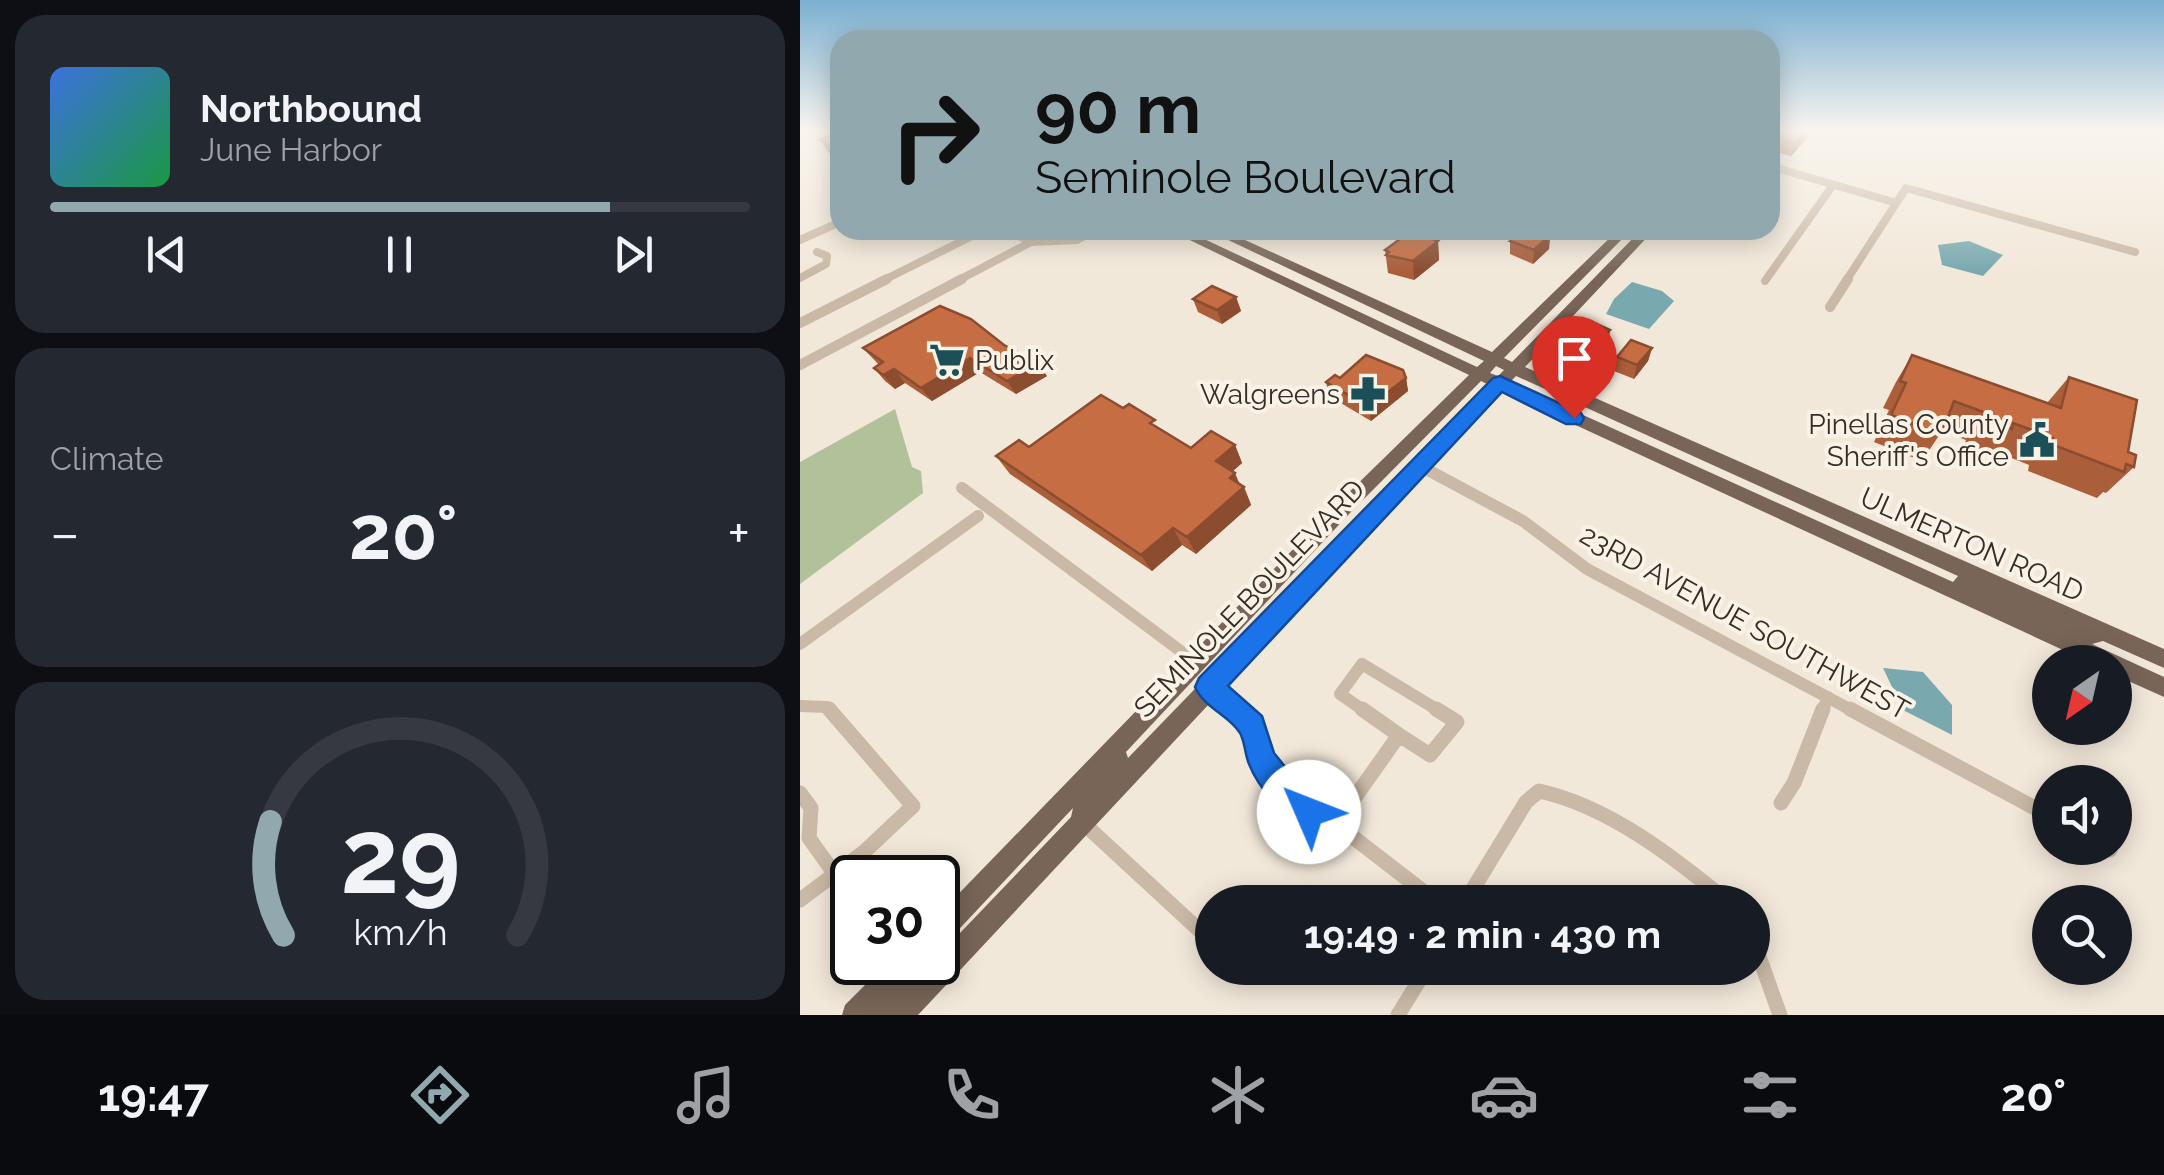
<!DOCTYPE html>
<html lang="en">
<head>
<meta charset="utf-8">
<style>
  body { margin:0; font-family:Raleway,sans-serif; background:#242831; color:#f1f3f6; height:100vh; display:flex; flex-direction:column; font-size:38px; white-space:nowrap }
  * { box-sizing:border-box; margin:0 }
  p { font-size:32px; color:#9ea1a6 }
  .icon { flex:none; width:55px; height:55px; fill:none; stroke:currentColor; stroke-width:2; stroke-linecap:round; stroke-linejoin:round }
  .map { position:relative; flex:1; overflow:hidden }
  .sheet { display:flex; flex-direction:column; gap:15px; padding:15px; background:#0d0f14; width:800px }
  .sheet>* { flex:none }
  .banner { position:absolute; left:30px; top:30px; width:950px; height:210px; border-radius:30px; box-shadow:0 5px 25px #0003; background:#91a9ae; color:#111; overflow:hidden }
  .needle { width:65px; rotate:214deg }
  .buttons { position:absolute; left:1232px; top:645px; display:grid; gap:20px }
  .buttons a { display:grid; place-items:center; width:100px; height:100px; border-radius:50%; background:#171b24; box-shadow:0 5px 25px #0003; font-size:50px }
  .speed { position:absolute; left:30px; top:855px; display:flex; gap:20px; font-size:50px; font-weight:700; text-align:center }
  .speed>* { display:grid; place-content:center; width:130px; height:130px; border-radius:50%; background:#171b24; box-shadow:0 5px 25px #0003; line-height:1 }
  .speed .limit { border:5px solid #111; border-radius:15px; background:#fff; color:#111 }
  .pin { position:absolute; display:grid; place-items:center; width:85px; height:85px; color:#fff; margin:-102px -42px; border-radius:50% 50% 50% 0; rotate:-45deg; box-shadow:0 0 10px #0007 }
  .pin .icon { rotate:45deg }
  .me { position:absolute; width:110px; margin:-55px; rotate:314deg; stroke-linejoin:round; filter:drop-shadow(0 0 8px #0008) }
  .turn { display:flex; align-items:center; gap:35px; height:210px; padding:0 40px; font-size:45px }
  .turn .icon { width:130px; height:130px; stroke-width:2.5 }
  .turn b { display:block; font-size:70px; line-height:85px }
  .big { font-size:75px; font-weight:700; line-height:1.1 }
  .sheet .widget { flex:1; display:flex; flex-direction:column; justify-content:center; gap:15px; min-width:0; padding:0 35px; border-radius:30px; background:#242831 }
  .sheet .dial { align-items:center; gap:0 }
  .dial svg { height:260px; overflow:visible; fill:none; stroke:#363941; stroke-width:7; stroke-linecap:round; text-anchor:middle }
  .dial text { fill:#f1f3f6; stroke:none }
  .song { display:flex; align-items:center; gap:30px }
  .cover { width:120px; height:120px; border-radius:15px; background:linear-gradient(135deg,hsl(220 70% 55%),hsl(140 70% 35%)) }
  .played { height:10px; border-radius:5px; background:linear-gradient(90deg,#91a9ae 80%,#363941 80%) }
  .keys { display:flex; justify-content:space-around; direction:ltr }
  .heat { display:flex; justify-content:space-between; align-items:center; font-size:55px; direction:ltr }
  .trip { position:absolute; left:395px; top:885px; width:575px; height:100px; border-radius:50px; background:#171b24; box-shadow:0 5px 25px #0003; font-weight:700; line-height:100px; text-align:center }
  .menu { display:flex; height:160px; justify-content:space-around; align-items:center; background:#090b0e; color:#9ea1a6 }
  .menu .icon { width:70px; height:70px }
  .menu .on { color:#91a9ae }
  .menu b { font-size:45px; color:#f1f3f6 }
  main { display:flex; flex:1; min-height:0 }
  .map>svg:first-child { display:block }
</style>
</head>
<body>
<main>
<section class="sheet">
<div class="widget">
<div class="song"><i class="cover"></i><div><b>Northbound</b><p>June Harbor</p></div></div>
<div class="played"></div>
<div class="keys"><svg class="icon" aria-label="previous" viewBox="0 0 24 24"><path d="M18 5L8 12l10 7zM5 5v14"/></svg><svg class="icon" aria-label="pause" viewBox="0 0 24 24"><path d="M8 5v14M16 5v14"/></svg><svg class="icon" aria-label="next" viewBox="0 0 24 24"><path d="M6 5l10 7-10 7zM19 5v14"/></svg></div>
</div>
<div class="widget"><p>Climate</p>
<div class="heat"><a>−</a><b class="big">20°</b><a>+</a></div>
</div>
<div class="widget dial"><svg viewBox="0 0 100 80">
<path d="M14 69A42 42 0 1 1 86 69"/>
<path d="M14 69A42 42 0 0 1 10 34" stroke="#91a9ae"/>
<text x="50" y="56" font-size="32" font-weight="700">29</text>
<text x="50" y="72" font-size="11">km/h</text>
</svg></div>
</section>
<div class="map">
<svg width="1364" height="1015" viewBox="0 0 1364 1015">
  <rect width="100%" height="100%" fill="#f2e8da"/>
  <path fill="#b1c19a" d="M95,409L112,467L121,471L123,493L0,584V462Z"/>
  <path fill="#79a8af" d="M1169,241L1203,255L1183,276L1142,265L1138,245Z
    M832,282L862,291L874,301L849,329L806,314L814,299Z
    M1083,668L1123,672L1152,705V735L1103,710Z"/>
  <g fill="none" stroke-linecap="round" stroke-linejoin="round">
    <path stroke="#cab9a6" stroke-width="8" d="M970,166L1093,202
      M0,240L40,222
      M231,242L277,240L295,230
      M0,278L26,264L27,256L17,252
      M82,281L184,230
      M157,281L231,242L208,230
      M965,281L1033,185
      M1046,281L1106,188L1335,252"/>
    <path stroke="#cab9a6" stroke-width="10" d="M1030,307L1048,279
      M0,323L87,279
      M0,365L162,279
      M620,466L630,471"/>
    <path stroke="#cab9a6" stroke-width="12" d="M626,469L723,521L787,569L1055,712
      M162,488L394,661
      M0,644L178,516
      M409,687L437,712
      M0,706L27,707L31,712
      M566,712L540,694L562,664L641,712
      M1022,712L1028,697"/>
    <path stroke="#cab9a6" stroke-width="15" d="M434,709L452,725L461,760L492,800L536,824L637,902
      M562,709L599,735
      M1050,709L1250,816
      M599,735L630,755L657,722L636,709
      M0,793L11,808L9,838L34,873
      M981,803L994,783L1023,709
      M281,821L412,942
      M536,824L599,735
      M1306,848L1310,850
      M0,900L64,852L113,806L29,709
      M665,902L726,802L739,791C808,806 874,857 928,902
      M952,937L980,1015
      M598,1015L627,968"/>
    <path fill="#786558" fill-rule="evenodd" d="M369,230H385L677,367L684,361L407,230H423L692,352L818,230H831L704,358L712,362L841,230H854L725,367L1364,649V668L1303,641L1292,644L1364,677V697L1315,675V662H1289L702,391L118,1015H42L45,1005L88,962H138V956L271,817L273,808L147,942L138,946V915L538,503L669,375ZM696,366L704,370L698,376L690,373ZM716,376L1158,576L1153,582L710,382ZM681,381L689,385L328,758L326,752L550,513Z"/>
  </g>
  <path fill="#aa5e3a" d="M40,130V159L29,153L20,140Z
    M978,130H1009L1006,139L991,156L970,150L971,137Z
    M750,235L749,249L733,264L710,254V241Z
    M638,241L639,260L614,280L588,273L585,250Z
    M436,297L441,311L422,324L398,312L393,299Z
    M140,306L247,376L216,394L180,372L132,401L105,383L95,389L85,381L74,368L79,365L63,348Z
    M773,343H808L789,365L771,357Z
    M852,348L848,361L834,379L814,371L817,357Z
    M1112,355L1247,403L1269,377L1328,452L1334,467L1306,493L1303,492L1297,498L1228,471L1229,465L1194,451L1190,456L1164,445L1166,440L1142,431L1122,461L1074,442L1089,410L1083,408L1096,382Z
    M540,378H606L608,391L571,421L529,396L526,382Z
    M359,428L391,448L435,445L442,463L432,472L440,484L444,487L451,505L396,554L382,545L352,571L210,474L196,456L229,447Z"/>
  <path fill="#8b4c2f" d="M1007,130H1009L1006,139L991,156L995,144Z
    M40,142V159H39L30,146Z
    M750,235L749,249L733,264L734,250Z
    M638,241L639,260L614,280L613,261Z
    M436,297L441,311L422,324L417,310Z
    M810,330L808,343L789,365L791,351Z
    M852,348L848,361L834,379L837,365Z
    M170,358L180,372L132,401L121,388Z
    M238,363L247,376L216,394L207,381Z
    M94,369L105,383L95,389L83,375Z
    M606,378L608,391L571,421L569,407Z
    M435,445L442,463L423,479L416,461Z
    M435,473L442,490L444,487L451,505L396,554L387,537Z
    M373,528L382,545L352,571L341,555Z"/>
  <path fill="#c66d43" stroke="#8b4c2f" stroke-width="2.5" d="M40,130V142L30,146L20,140Z
    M978,130H1007L995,144L971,137Z
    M723,230H737L750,235L734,250L710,241Z
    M611,231L638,241L613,261L586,255L589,252L585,250Z
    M412,286L436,297L417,310L393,299Z
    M140,306L171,319L204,345L238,363L207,381L170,358L121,388L94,369L83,375L74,368L83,362L63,348Z
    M792,322L810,330L791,351L773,343Z
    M831,340L852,348L837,365L817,357Z
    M566,355L603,370L606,378L569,407L526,382L535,375L540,378Z
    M1112,355L1261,408L1269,377L1337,400L1328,452L1336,455L1334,467L1326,464L1324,472L1251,444L1253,438L1213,423L1212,429L1184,418L1186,413L1154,401L1141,435L1091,415L1106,383L1100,381Z
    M301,395L323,408L329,404L355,420L350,423L391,448L411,431L435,445L416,461L435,473L430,478L444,487L387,537L373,528L341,555L196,456L219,440L229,447Z"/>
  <linearGradient id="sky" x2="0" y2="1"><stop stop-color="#7bafd1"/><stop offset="0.48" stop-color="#f9f5ee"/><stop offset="1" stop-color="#f9f5ee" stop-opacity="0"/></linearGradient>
  <rect width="1364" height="272" fill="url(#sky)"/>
  <path fill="#1a73e8" stroke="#114b97" stroke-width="2.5" d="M700,376L781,413L784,418L781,424H766L702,392L428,686L462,716L474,753L503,789L520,802L524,812L520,823L509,828C484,817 459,789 449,764C445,755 445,742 440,733C429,715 404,708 395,687L399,678L693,378Z"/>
  <defs>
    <symbol id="supermarket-bare" viewBox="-9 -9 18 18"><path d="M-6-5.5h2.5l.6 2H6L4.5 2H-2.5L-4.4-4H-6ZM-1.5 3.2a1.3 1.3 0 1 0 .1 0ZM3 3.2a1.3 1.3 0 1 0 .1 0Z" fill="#1c4f57" stroke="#f9f2e6" stroke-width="2.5" paint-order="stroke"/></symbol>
    <symbol id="pharmacy-bare" viewBox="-9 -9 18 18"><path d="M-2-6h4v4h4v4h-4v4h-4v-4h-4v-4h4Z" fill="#1c4f57" stroke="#f9f2e6" stroke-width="2.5" paint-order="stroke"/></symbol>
    <symbol id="civic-bare" viewBox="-9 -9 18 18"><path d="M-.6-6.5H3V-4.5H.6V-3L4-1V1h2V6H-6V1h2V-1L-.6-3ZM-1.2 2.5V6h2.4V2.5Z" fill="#1c4f57" stroke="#f9f2e6" stroke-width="2.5" paint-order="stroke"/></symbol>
  </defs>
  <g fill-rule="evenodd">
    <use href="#supermarket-bare" x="122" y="335" width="50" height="50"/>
    <use href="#pharmacy-bare" x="543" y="369" width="50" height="50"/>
    <use href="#civic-bare" x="1212" y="415" width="50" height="50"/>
  </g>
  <g text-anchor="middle" stroke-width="8" stroke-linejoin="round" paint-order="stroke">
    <g font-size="28" fill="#362d27" stroke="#f9f2e6" text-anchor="end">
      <text x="175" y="370" text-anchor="start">Publix</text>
      <text x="540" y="404">Walgreens</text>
      <text x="1209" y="434">Pinellas County<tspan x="1209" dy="32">Sheriff's Office</tspan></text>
    </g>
    <g font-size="28" fill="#362d27" stroke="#f9f2e6">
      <text transform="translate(1172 544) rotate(24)" y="10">ULMERTON ROAD</text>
      <text transform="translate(449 598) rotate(-46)" y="10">SEMINOLE BOULEVARD</text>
      <text transform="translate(945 622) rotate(29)" y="10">23RD AVENUE SOUTHWEST</text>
    </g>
  </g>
</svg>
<div class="buttons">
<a><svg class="needle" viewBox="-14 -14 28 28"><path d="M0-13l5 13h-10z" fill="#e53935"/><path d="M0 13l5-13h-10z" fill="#9ea1a6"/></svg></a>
<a><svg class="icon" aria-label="sound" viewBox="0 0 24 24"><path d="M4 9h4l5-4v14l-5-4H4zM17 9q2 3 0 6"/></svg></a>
<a><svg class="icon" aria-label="search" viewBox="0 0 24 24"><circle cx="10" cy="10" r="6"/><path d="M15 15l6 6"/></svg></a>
</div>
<div class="speed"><div class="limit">30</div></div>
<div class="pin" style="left:774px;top:418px;background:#d93025"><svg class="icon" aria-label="arrive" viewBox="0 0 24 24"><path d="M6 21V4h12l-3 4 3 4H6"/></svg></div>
<svg class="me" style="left:509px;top:812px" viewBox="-20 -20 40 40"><circle r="19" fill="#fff"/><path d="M0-13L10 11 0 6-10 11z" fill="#1a73e8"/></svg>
<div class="trip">19:49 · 2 min · 430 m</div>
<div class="banner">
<div class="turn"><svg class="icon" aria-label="right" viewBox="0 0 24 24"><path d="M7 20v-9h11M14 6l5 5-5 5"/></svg><div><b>90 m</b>Seminole Boulevard</div></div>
</div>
</div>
</main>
<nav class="menu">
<b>19:47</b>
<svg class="icon on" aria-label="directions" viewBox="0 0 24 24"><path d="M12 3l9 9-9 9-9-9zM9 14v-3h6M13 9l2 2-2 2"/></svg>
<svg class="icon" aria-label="music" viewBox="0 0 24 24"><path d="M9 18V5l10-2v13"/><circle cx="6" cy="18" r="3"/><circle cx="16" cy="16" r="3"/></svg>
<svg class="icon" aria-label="phone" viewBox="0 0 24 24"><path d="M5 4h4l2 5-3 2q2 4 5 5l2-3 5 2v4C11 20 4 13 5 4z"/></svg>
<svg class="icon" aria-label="climate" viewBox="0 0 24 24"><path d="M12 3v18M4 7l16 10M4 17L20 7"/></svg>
<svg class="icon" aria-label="car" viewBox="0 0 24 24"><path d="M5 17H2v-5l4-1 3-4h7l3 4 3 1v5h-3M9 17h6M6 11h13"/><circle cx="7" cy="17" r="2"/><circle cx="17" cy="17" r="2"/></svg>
<svg class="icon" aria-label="filters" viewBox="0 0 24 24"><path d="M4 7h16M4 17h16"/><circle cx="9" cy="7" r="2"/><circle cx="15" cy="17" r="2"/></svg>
<b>20°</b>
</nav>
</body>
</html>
